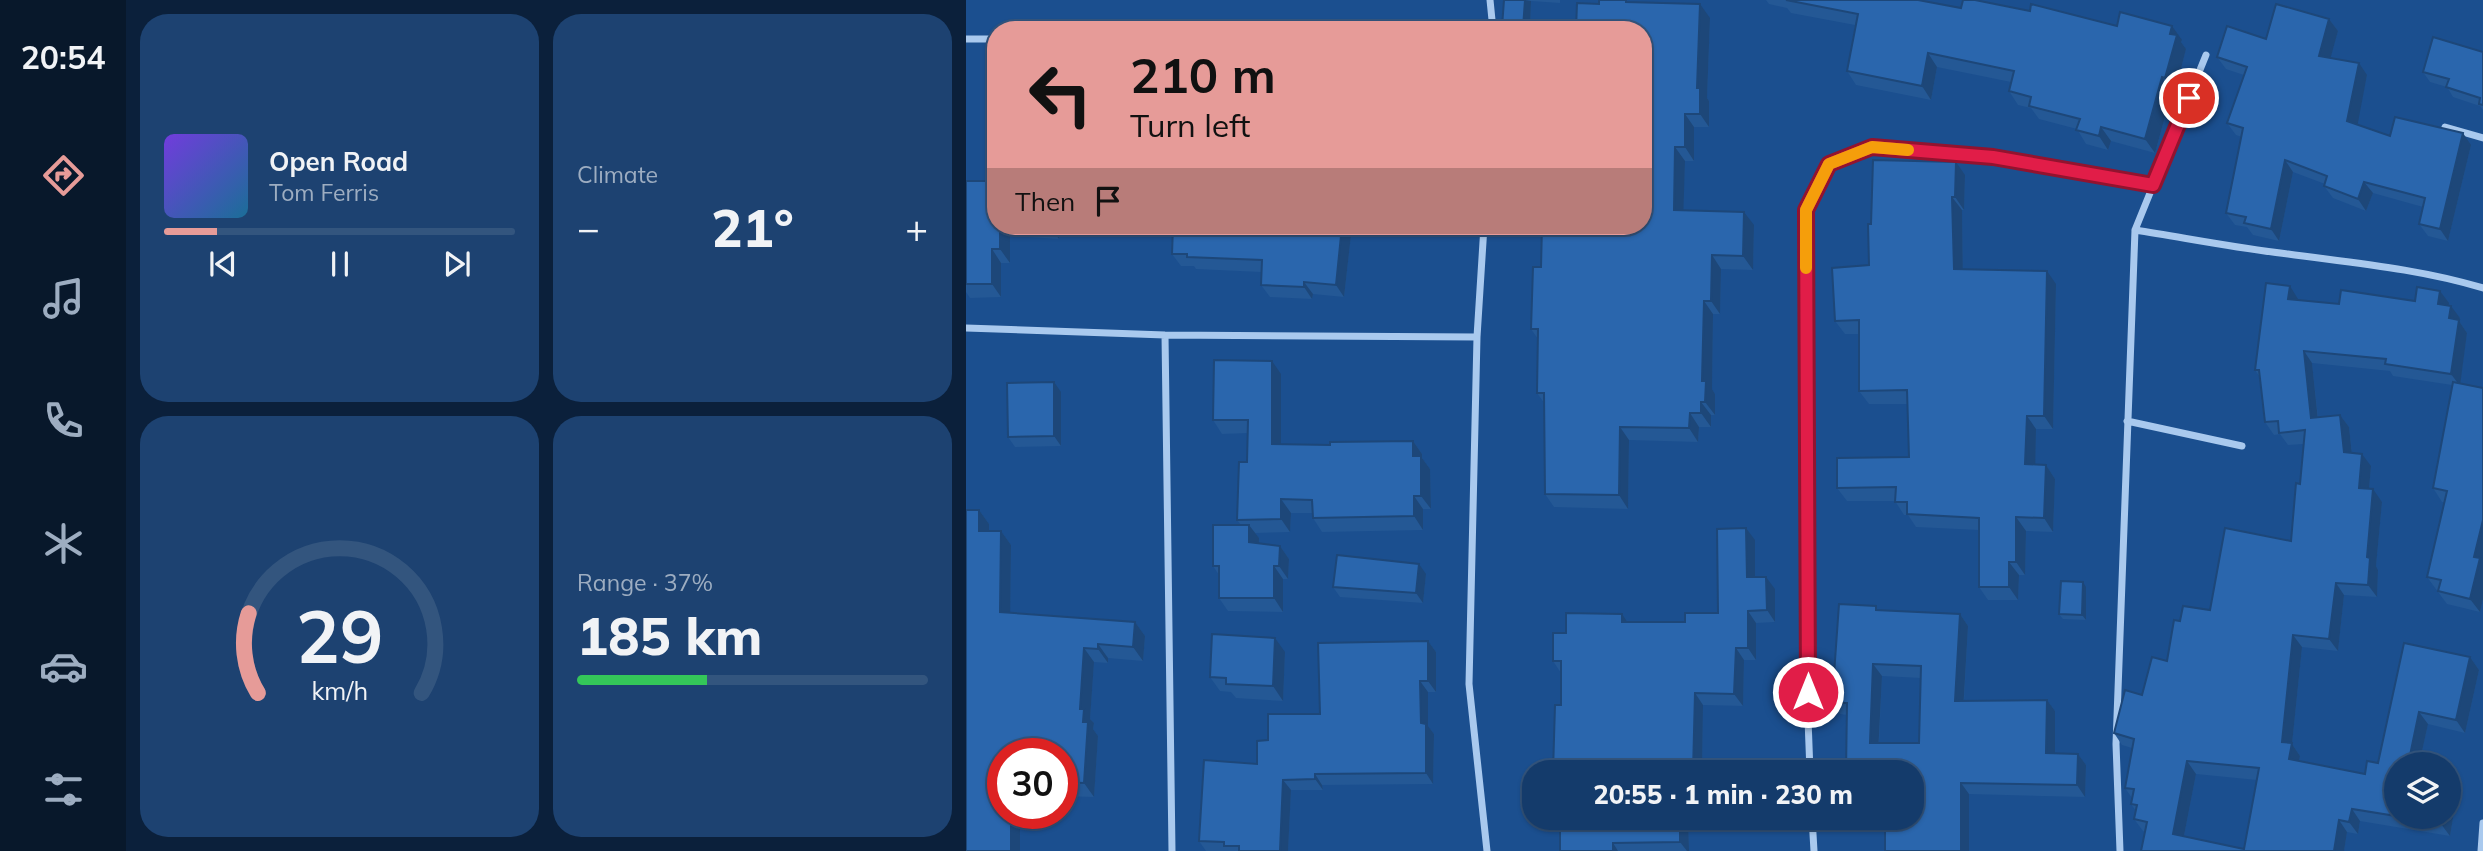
<!DOCTYPE html>
<html lang="en">
<head>
<meta charset="utf-8">
<style>
  body { margin:0; font-family:Mulish,sans-serif; background:#1d4271; color:#f1f3f6; height:100vh; display:flex; flex-direction:column; font-size:26px; white-space:nowrap }
  * { box-sizing:border-box; margin:0 }
  p { font-size:23px; color:#9dadc1 }
  .icon { flex:none; width:38px; height:38px; fill:none; stroke:currentColor; stroke-width:2; stroke-linecap:round; stroke-linejoin:round }
  .map { position:relative; flex:1; overflow:hidden }
  .details { display:flex; flex-direction:column; gap:14px; padding:14px; background:#0b203b; width:840px }
  .details>* { flex:none }
  .top-card { position:absolute; left:21px; top:21px; width:665px; height:214px; border-radius:28px; box-shadow:0 2px 5px #0004,0 0 0 2px #33557e; background:#e69b98; color:#111; overflow:hidden }
  .buttons { position:absolute; left:1418px; top:752px; display:grid; gap:14px }
  .buttons a { display:grid; place-items:center; width:77px; height:77px; border-radius:50%; background:#143b6b; box-shadow:0 2px 5px #0004,0 0 0 2px #33557e; font-size:35px }
  .speed { position:absolute; left:21px; top:738px; display:flex; gap:14px; font-size:35px; font-weight:700; text-align:center }
  .speed>* { display:grid; place-content:center; width:91px; height:91px; border-radius:50%; background:#143b6b; box-shadow:0 2px 5px #0004,0 0 0 2px #33557e; line-height:1 }
  .speed .limit { border:10px solid #d22; background:#fff; color:#111 }
  .pin { position:absolute; display:grid; place-items:center; width:60px; height:60px; color:#fff; margin:-30px; border:4px solid #fff; border-radius:50%; box-shadow:0 2px 7px #0007 }
  .me { position:absolute; width:77px; margin:-38px; rotate:0deg; stroke-linejoin:round; filter:drop-shadow(0 0 5px #0008) }
  .turn { display:flex; align-items:center; gap:24px; height:147px; padding:0 28px; font-size:32px }
  .turn .icon { width:91px; height:91px; stroke-width:2.5 }
  .turn b { display:block; font-size:49px; line-height:60px }
  .then { display:flex; align-items:center; height:66px; padding:0 28px; background:#0003; gap:14px; font-size:26px }
  .big { font-size:52px; font-weight:800; line-height:1.1 }
  .details .card { flex:1; display:flex; flex-direction:column; justify-content:center; gap:10px; min-width:0; padding:0 24px; border-radius:28px; background:#1d4271 }
  .details .dial { align-items:center; gap:0 }
  .dial svg { height:182px; overflow:visible; fill:none; stroke:#33557e; stroke-width:7; stroke-linecap:round; text-anchor:middle }
  .dial text { fill:#f1f3f6; stroke:none }
  .song { display:flex; align-items:center; gap:21px }
  .cover { width:84px; height:84px; border-radius:10px; background:linear-gradient(135deg,hsl(260 70% 55%),hsl(200 70% 35%)) }
  .played { height:7px; border-radius:4px; background:linear-gradient(90deg,#e69b98 15%,#33557e 15%) }
  .keys { display:flex; justify-content:space-around; direction:ltr }
  .heat { display:flex; justify-content:space-between; align-items:center; font-size:38px; direction:ltr }
  .charge { height:10px; border-radius:5px; background:linear-gradient(90deg,#34c759 37%,#33557e 0) }
  .details .tiles { flex:1; display:grid; gap:14px; grid-template-columns:repeat(2,1fr) }
  .trip { position:absolute; left:556px; top:760px; width:402px; height:70px; border-radius:28px; background:#143b6b; box-shadow:0 2px 5px #0004,0 0 0 2px #33557e; font-weight:800; line-height:70px; text-align:center }
  main { display:flex; flex:1; min-height:0 }
  .dock { display:flex; flex-direction:column; width:126px; justify-content:space-around; align-items:center; background:#08182b; color:#9dadc1 }
  .dock .icon { width:49px; height:49px }
  .dock .selected { color:#e69b98 }
  .dock b { font-size:32px; color:#f1f3f6 }
  .map>svg:first-child { display:block }
</style>
</head>
<body>
<main>
<nav class="dock">
<b>20:54</b>
<svg class="icon selected" aria-label="directions" viewBox="0 0 24 24"><path d="M12 3l9 9-9 9-9-9zM9 14v-3h6M13 9l2 2-2 2"/></svg>
<svg class="icon" aria-label="music" viewBox="0 0 24 24"><path d="M9 18V5l10-2v13"/><circle cx="6" cy="18" r="3"/><circle cx="16" cy="16" r="3"/></svg>
<svg class="icon" aria-label="phone" viewBox="0 0 24 24"><path d="M5 4h4l2 5-3 2q2 4 5 5l2-3 5 2v4C11 20 4 13 5 4z"/></svg>
<svg class="icon" aria-label="climate" viewBox="0 0 24 24"><path d="M12 3v18M4 7l16 10M4 17L20 7"/></svg>
<svg class="icon" aria-label="car" viewBox="0 0 24 24"><path d="M5 17H2v-5l4-1 3-4h7l3 4 3 1v5h-3M9 17h6M6 11h13"/><circle cx="7" cy="17" r="2"/><circle cx="17" cy="17" r="2"/></svg>
<svg class="icon" aria-label="filters" viewBox="0 0 24 24"><path d="M4 7h16M4 17h16"/><circle cx="9" cy="7" r="2"/><circle cx="15" cy="17" r="2"/></svg>
</nav>
<section class="details">
<div class="tiles">
<div class="card">
<div class="song"><i class="cover"></i><div><b>Open Road</b><p>Tom Ferris</p></div></div>
<div class="played"></div>
<div class="keys"><svg class="icon" aria-label="previous" viewBox="0 0 24 24"><path d="M18 5L8 12l10 7zM5 5v14"/></svg><svg class="icon" aria-label="pause" viewBox="0 0 24 24"><path d="M8 5v14M16 5v14"/></svg><svg class="icon" aria-label="next" viewBox="0 0 24 24"><path d="M6 5l10 7-10 7zM19 5v14"/></svg></div>
</div>
<div class="card"><p>Climate</p>
<div class="heat"><a>−</a><b class="big">21°</b><a>+</a></div>
</div>
<div class="card dial"><svg viewBox="0 0 100 80">
<path d="M14 69A42 42 0 1 1 86 69"/>
<path d="M14 69A42 42 0 0 1 10 34" stroke="#e69b98"/>
<text x="50" y="56" font-size="32" font-weight="700">29</text>
<text x="50" y="72" font-size="11">km/h</text>
</svg></div>
<div class="card"><p>Range · 37%</p><b class="big">185 km</b><div class="charge"></div></div>
</div>
</section>
<div class="map">
<svg width="1517" height="851" viewBox="0 0 1517 851">
  <rect width="100%" height="100%" fill="#1b4f8f"/>
  <g fill="none" stroke-linecap="round" stroke-linejoin="round">
    <path stroke="#a9c9ee" stroke-width="7" d="M524,0L527,30
      M0,39H30
      M1240,55L1169,230C1220,238 1271,248 1322,254C1388,263 1454,269 1517,288
      M1479,127L1517,138
      M518,226L511,337L503,684L521,851
      M0,328L199,335L511,337
      M199,335L206,851
      M1161,421L1276,446
      M844,772L842,719L840,210L863,164L906,147L1027,157L1187,185
      M846,817L848,851
      M1154,851L1150,744L1169,230
      M1515,851L1517,823"/>
  </g>
  <path fill="#245895" fill-rule="evenodd" d="M538,0H594V3L565,1L564,30H538L536,27Z
    M800,0H952L995,8L1151,26L1216,40L1215,42L1220,49L1209,92L1206,91L1189,153L1145,141L1142,150L1120,144L1111,129L1073,119L1065,108L1052,105L1043,91L1045,82L971,67L965,100L890,85L881,71L889,25L825,13L821,8L803,4Z
    M670,2L744,18L741,98L743,101V127H728V161H719L717,210L788,225L787,270L755,269L754,314H747L746,389L749,394V415H745V427H733L732,442L663,440L662,509L588,507L579,494V404L571,393L572,339L565,329L575,267L678,166L677,30L633,4Z
    M1363,19L1372,31L1364,58L1401,75L1391,124L1424,136L1505,145L1482,241L1462,236L1453,224L1457,207L1407,193L1400,211L1367,198L1358,186L1359,184L1327,172L1313,241L1287,235L1281,227L1269,225L1260,213L1276,137L1270,135L1261,123L1278,75L1260,69L1251,57L1300,39Z
    M1517,52V110L1514,106L1487,97L1481,87L1464,82L1457,72Z
    M999,175L998,210H996L997,269L1090,284L1087,429H1070L1069,465H1080L1089,479L1087,532L1060,531L1059,575H1053L1052,600H1022L1013,587V530L950,527L942,515H938L929,501H881L871,488L943,457L942,404H903L893,391V334H879L869,321L903,265L905,224Z
    M0,181L30,226H118V231L93,229V239L44,236V263H35V297L4,298L0,292Z
    M207,226H386L378,297L347,294L346,299L304,297L295,285V272L230,269L228,266H215L206,254Z
    M1332,299V300L1373,304L1449,301L1483,303V305L1494,318L1493,321L1501,333L1494,384L1517,388V599L1514,612L1481,604L1461,577L1478,502H1476L1467,488L1486,385L1427,376L1424,371L1346,363L1352,417L1374,415L1383,427L1386,453L1405,466L1403,489L1416,502L1410,566L1412,570L1411,597L1378,595L1372,651L1336,647L1326,744L1334,756L1333,761L1399,774L1412,763L1438,643L1504,657L1513,670L1499,733L1462,724L1453,765H1430V817H1482L1483,775L1492,788L1484,836L1394,821L1392,834L1381,832L1378,851H1175L1179,832L1177,831L1168,819L1170,811L1165,804L1166,798L1159,788L1166,748L1156,745L1148,733L1201,661L1214,621L1244,610L1325,541L1334,484L1337,444L1322,445L1314,434L1308,435L1299,422L1294,377L1289,370ZM1230,774L1291,780L1278,849L1218,836Z
    M315,374V444L364,445L447,441L456,454V458L464,469L465,509H457V530L356,532L347,518L346,513H325L324,532L289,533L293,538L292,543L314,546L323,559L322,579H317V612L262,611L253,598V575L247,566L275,525L271,520L281,462L282,433L256,434L247,420Z
    M95,392V446L49,447L42,437Z
    M13,510L23,524V531H35L45,545L44,612L169,622L179,636L177,661L142,658V663L128,662L124,719L128,723L127,729L132,736L128,797L96,796V754H37V814H54V851H0Z
    M789,540V577L809,589V622L790,623V660H778L777,706L737,705L736,772H587L595,705V673L587,661L600,633L661,622H719L752,613Z
    M460,574L457,603L374,597L367,587Z
    M1120,587V620L1097,619L1093,614Z
    M913,610L994,614L1002,626L998,701L1081,700L1089,711V753L1112,754L1120,765L1119,797L1003,794V851H919L947,817L881,715L874,714L866,703ZM916,676L955,678L953,743H913Z
    M462,641L470,652V692H462V726L468,734L467,784L356,785L357,790H325L322,851H240L233,841L291,764L302,740L354,714Z
    M319,652L317,701L270,698L265,692L254,691L244,677Z
    M722,817L723,851H594Z"/>
  <path fill="#1d4779" d="M559,0L565,1L564,30H559L557,28Z
    M734,4L744,18L741,98L743,101V127L734,114L731,88Z
    M1363,19L1372,31L1362,67L1353,56Z
    M1206,26L1216,40L1215,42L1220,49L1209,92L1199,78Z
    M962,53L971,67L965,100L956,86Z
    M1393,63L1401,75L1390,133L1381,121Z
    M1196,77L1206,91L1189,153L1179,139Z
    M719,114L728,127V161L719,147Z
    M1135,127L1145,141L1142,150L1133,136Z
    M1497,133L1505,145L1482,241L1474,229Z
    M709,147L719,161L717,223L708,210Z
    M1319,160L1327,172L1313,241L1305,229Z
    M990,162L999,175L998,210L989,197Z
    M1398,182L1407,193L1400,211L1392,199Z
    M986,197L996,210L997,282L988,269Z
    M778,212L788,225L787,270L777,256Z
    M34,226H36L44,236V263L34,249Z
    M84,226H91L93,229V239Z
    M376,226H386L378,297L370,285Z
    M26,249L35,263V297L26,284Z
    M746,255L755,269L754,314L745,301Z
    M1081,271L1090,284L1087,429L1078,416Z
    M338,282L347,294L346,299L338,287Z
    M1324,286L1332,299L1331,311L1322,299Z
    M1474,291L1483,303L1481,316L1472,304Z
    M738,301L747,314L746,389L749,394V415L739,402L736,381Z
    M1485,306L1494,318L1493,321L1501,333L1494,386L1485,374L1483,318Z
    M1338,351L1346,363L1353,430L1345,418Z
    M306,361L315,374V457L306,444Z
    M88,382L95,392V446L88,436Z
    M735,402L745,415V427L735,413Z
    M724,413L733,427L732,442L723,428Z
    M1374,415L1383,427L1387,464L1378,452Z
    M1061,416L1070,429L1069,478L1059,464Z
    M654,427L663,440L662,509L653,495Z
    M447,441L456,454V458L464,469L465,509L455,496L447,456Z
    M1396,454L1405,466L1402,500L1393,488Z
    M1080,465L1089,479L1087,532L1078,518Z
    M1407,489L1416,502L1410,566L1412,570L1411,597L1402,585L1401,557Z
    M448,496L457,509V530L448,516Z
    M315,499L325,513L324,532L315,519Z
    M13,510L23,524V545L13,531Z
    M1050,517L1060,531L1059,575L1050,562Z
    M1517,520V599L1514,612L1504,599L1508,557Z
    M283,525L293,538L292,555L283,542Z
    M780,528L789,540V589L781,577Z
    M35,531L45,545L44,626L34,612Z
    M314,546L323,559L322,579L313,566Z
    M1043,562L1053,575L1052,600L1043,587Z
    M453,564L460,574L457,603L450,593Z
    M308,566L317,579V612L308,598Z
    M800,577L809,589V622L801,610Z
    M1117,582L1120,587V620L1116,615Z
    M1370,583L1378,595L1372,651L1363,639Z
    M782,611L790,623V660L782,648Z
    M656,614L664,626L656,622Z
    M994,614L1002,626L997,712L989,701Z
    M169,622L179,636L177,661L167,647Z
    M1327,635L1336,647L1326,744L1334,756L1331,772L1323,759L1316,742Z
    M309,638L319,652L317,701L307,686Z
    M462,641L470,652V692L462,681Z
    M132,644L142,658V663L132,649Z
    M118,648L128,662L124,719L128,723L127,729L132,736L128,797L118,783L117,722L114,709Z
    M770,648L778,660L777,706L768,694Z
    M1504,657L1513,670L1499,733L1490,720Z
    M907,664L916,676L912,754L904,743Z
    M454,681L462,692V726L468,734L467,784L460,773L455,723Z
    M729,693L737,705L736,772H727Z
    M1081,700L1089,711V765L1080,753Z
    M1453,712L1462,724L1453,765H1442Z
    M1112,754L1120,765L1119,797L1111,785Z
    M1221,761L1230,774L1216,846L1207,834Z
    M349,774L356,785L357,790L349,779Z
    M1483,775L1492,788L1484,836L1475,824L1477,817H1482V782Z
    M317,780L325,790L322,851H314Z
    M995,783L1003,794V851H995Z
    M1386,809L1394,821L1392,834L1383,822Z
    M45,814H54V851H45Z
    M714,817H722L723,851H721L714,842Z
    M1373,820L1381,832L1378,851H1368Z
    M647,843L652,851H647Z"/>
  <path fill="#2a66ad" stroke="#1d4779" stroke-width="2" fill-rule="evenodd" d="M538,0H559L557,28L536,27Z
    M633,0H660V2L734,4L731,88H734V114H719V147H709L708,210L778,212L777,256L746,255L745,301H738L736,381H740L739,402H735V413H724L723,428L654,427L653,495L579,494L578,393H571L572,329H565L567,267H575L576,226H677L678,116H677V30H610L611,3L633,4Z
    M820,0H952L995,8L997,0H1009L1064,11L1065,4L1151,26L1154,12L1206,26L1204,34L1211,35L1199,78L1196,77L1179,139L1135,127L1133,136L1110,130L1114,119L1063,106L1065,97L1043,91L1048,71L962,53L956,86L881,71L892,14Z
    M1310,4L1363,19L1353,56L1393,63L1381,121L1424,136L1429,117L1497,133L1474,229L1453,224L1459,198L1398,182L1392,199L1358,186L1361,176L1319,160L1305,229L1278,223L1280,217L1260,213L1277,128L1261,123L1281,67L1251,57L1261,26L1300,39Z
    M1467,37L1517,52V105L1513,104L1514,98L1480,87L1483,79L1457,72Z
    M907,160L990,162L989,197H986L988,269L1081,271L1078,416H1061L1059,464L1080,465L1078,518L1050,517V562H1043V587H1013V518L941,514V502H929L930,487L871,488V458L943,457L941,390L893,391V320L869,321L866,268L903,265L902,224H905Z
    M0,181H30V226H34V249H26V284H0Z
    M207,226H376L370,285L338,282V287L295,285L296,260L221,257V254H206Z
    M1300,283L1324,286L1322,299L1373,304L1375,290L1449,301L1451,287L1474,291L1472,304L1485,306L1483,318L1493,320L1485,374L1419,364L1420,359L1338,351L1345,418L1374,415L1378,452L1396,454L1393,488L1407,489L1401,557L1404,558L1402,585L1370,583L1363,639L1327,635L1316,742L1326,743L1323,759L1399,774L1401,761L1412,763L1438,643L1504,657L1490,720L1453,712L1442,765H1430V816L1386,809L1383,822L1373,820L1368,851H1175L1181,822L1168,819L1171,805L1165,804L1168,789L1159,788L1168,739L1148,733L1159,690L1176,695L1186,657L1201,661L1208,620L1214,621L1217,606L1244,610L1259,528L1325,541L1330,483L1334,484L1339,430L1313,433L1312,421L1299,422L1293,370H1289ZM1221,761L1293,768L1278,849L1207,834Z
    M248,360L306,361V444L364,445V442L447,441V456H455V496H448V516L347,518L346,500L315,499V519L271,520L273,462H281L282,420H247Z
    M88,382V436L42,437L41,383Z
    M1487,382L1517,388V520L1508,557L1514,558L1504,599L1472,591L1475,580L1461,577L1481,491L1467,488Z
    M0,510H13V531H35L34,612L169,622L167,647L132,644V649L118,648L114,709H118L117,722H122L118,783L96,782V754H37V814H45V851H0Z
    M247,525H283V542L314,546L313,566H308V598H253V566H247Z
    M780,528L781,577H800L801,610L782,611V648H770L768,694L729,693L727,772H587L589,705H595V661H587V633H600V613L656,614V622H719V613H752L751,529Z
    M371,555L453,564L450,593L367,587Z
    M1095,581L1117,582L1116,615L1093,614Z
    M873,604L910,606V610L994,614L989,701L1081,700L1080,753L1112,754L1111,785L995,783V851H919V817H947V772H880L881,703H866ZM907,664L955,666L953,743H904Z
    M246,634L309,638L307,686L260,684V678L244,677Z
    M462,641V681H454L455,723L460,724V773L349,774V779L317,780L314,851H273V846H258V842L233,841L238,760L291,764V741L302,740V714H354L352,643Z
    M594,817H714V842L647,843V851H594Z
    M1436,817H1477L1475,824Z"/>
  <g fill="none" stroke-linecap="round" stroke-linejoin="round">
    <defs>
      <path id="route" d="M842,692L840,210L863,164L906,147L1027,157L1187,185L1223,98"/>
    </defs>
    <use href="#route" stroke="#92132f" stroke-width="18"/>
    <use href="#route" stroke="#e11d48" stroke-width="12"/>
    <path stroke="#f59e0b" stroke-width="12" d="M840,268V210L863,164L906,147L942,150"/>
  </g>
</svg>
<div class="buttons">
<a><svg class="icon" aria-label="layers" viewBox="0 0 24 24"><path d="M12 4l9 5-9 5-9-5zM3 14l9 5 9-5"/></svg></a>
</div>
<div class="speed"><div class="limit">30</div></div>
<div class="pin" style="left:1223px;top:98px;background:#d93025"><svg class="icon" aria-label="arrive" viewBox="0 0 24 24"><path d="M6 21V4h12l-3 4 3 4H6"/></svg></div>
<svg class="me" style="left:842px;top:692px" viewBox="-20 -20 40 40"><circle r="17" fill="#e11d48" stroke="#fff" stroke-width="3"/><path d="M0-11L8 9 0 5-8 9z" fill="#fff"/></svg>
<div class="trip">20:55 · 1 min · 230 m</div>
<div class="top-card">
<div class="turn"><svg class="icon" aria-label="left" viewBox="0 0 24 24"><path d="M17 20v-9H6M10 6l-5 5 5 5"/></svg><div><b>210 m</b>Turn left</div></div>
<div class="then">Then<svg class="icon" aria-label="arrive" viewBox="0 0 24 24"><path d="M6 21V4h12l-3 4 3 4H6"/></svg></div>
</div>
</div>
</main>
</body>
</html>
